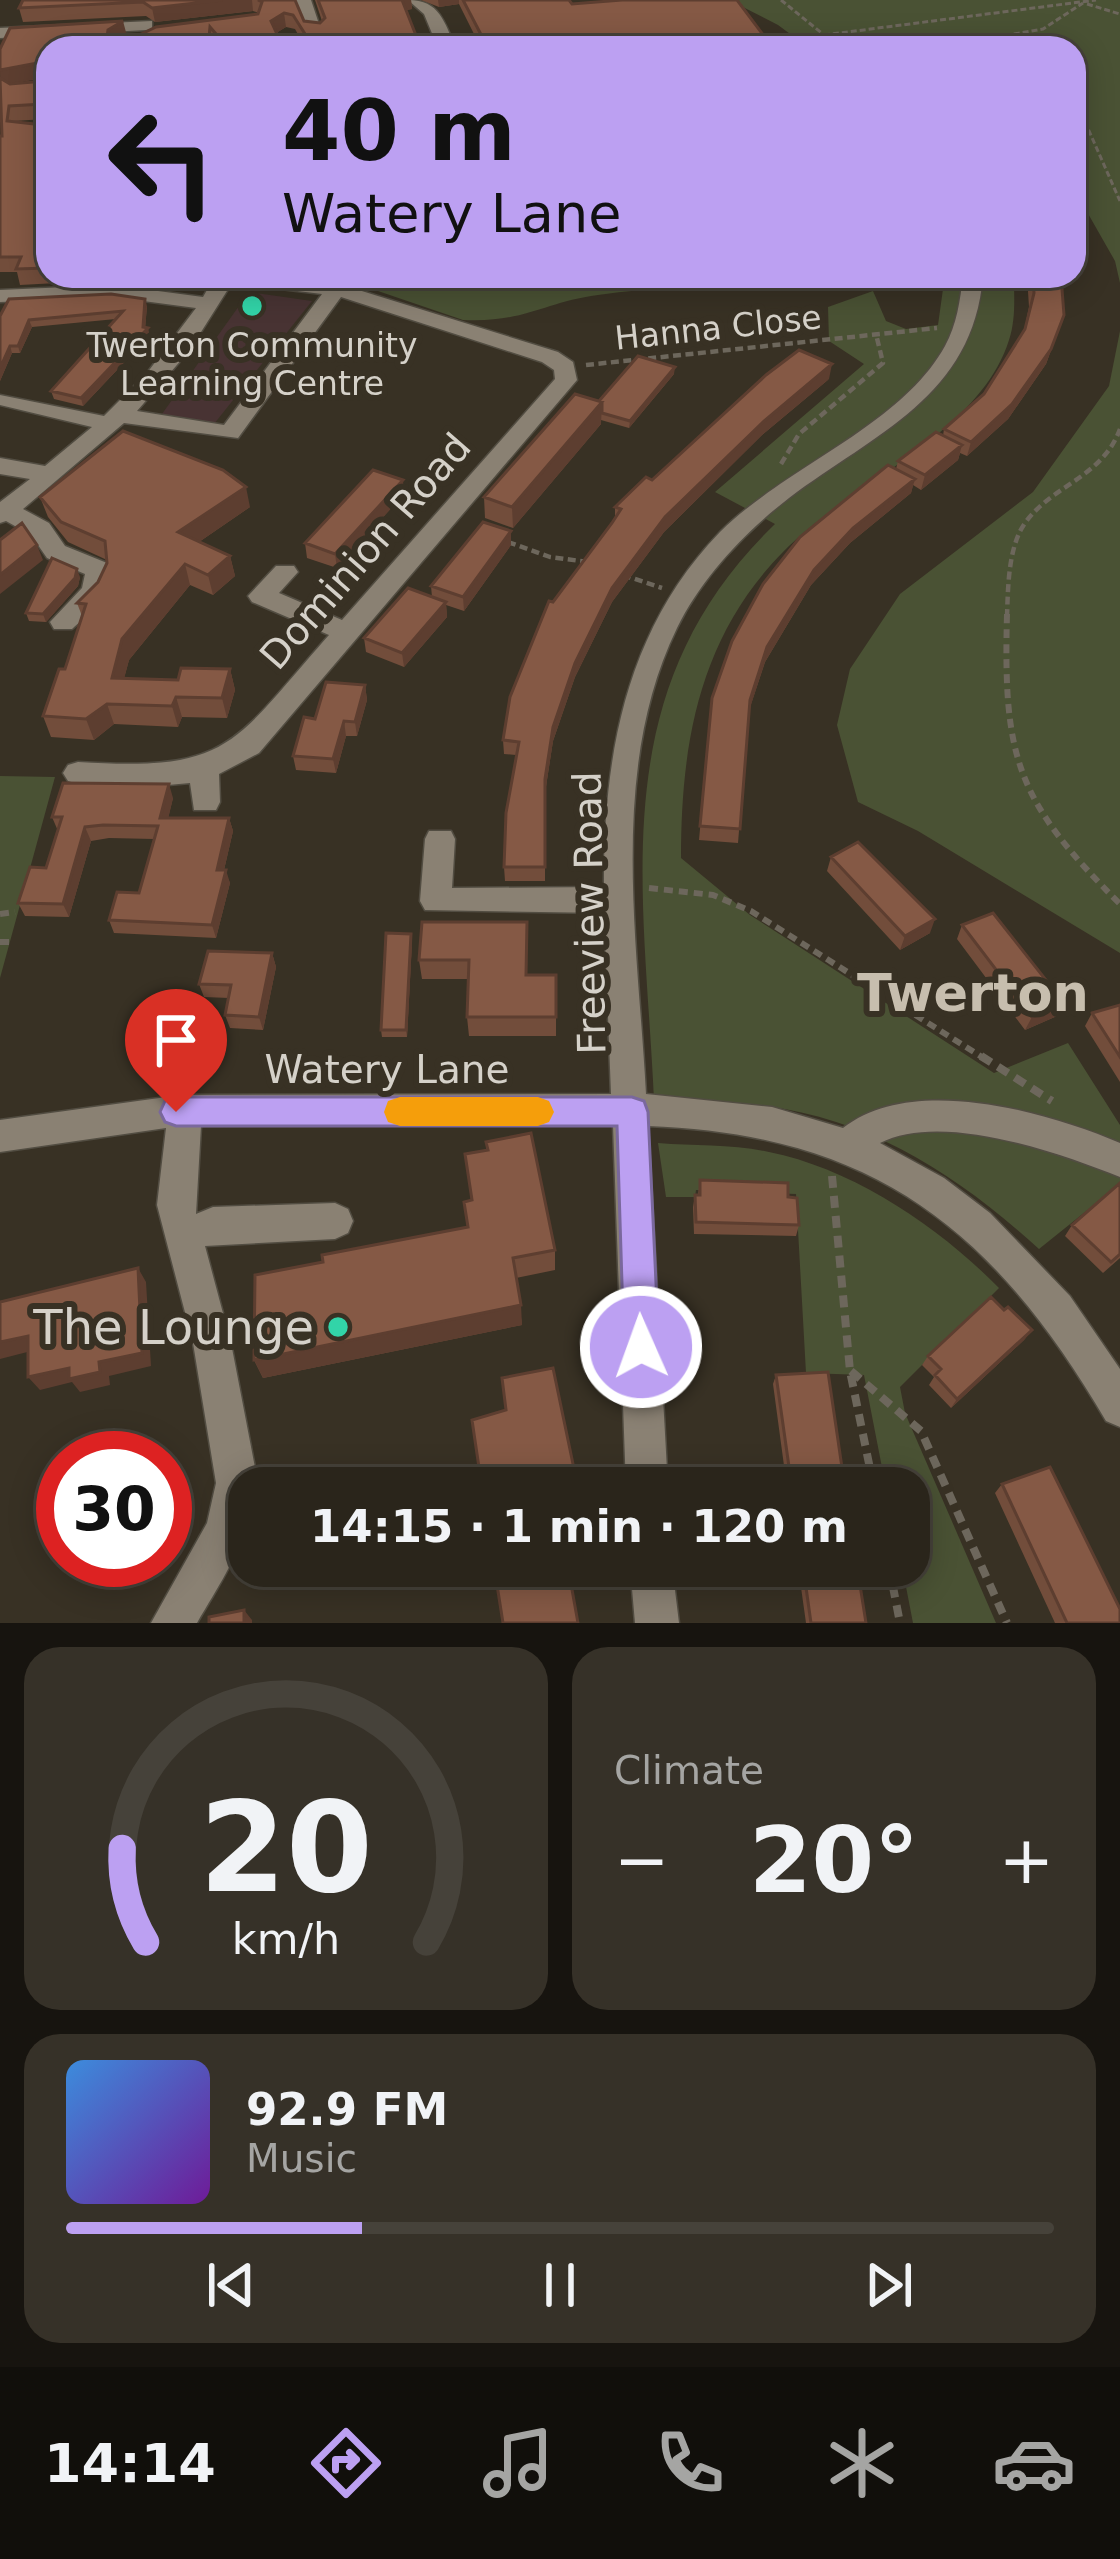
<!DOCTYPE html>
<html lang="en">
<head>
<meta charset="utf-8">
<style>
  body { margin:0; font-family:"DejaVu Sans",sans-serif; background:#363128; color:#f1f3f6; height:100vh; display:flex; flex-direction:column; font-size:45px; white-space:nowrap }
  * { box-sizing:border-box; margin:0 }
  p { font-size:39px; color:#a5a5a3 }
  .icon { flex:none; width:66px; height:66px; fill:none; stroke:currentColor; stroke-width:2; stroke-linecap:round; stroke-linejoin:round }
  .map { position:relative; height:1623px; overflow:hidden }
  .drawer { display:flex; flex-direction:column; gap:24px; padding:24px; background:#17140f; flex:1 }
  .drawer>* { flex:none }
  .guide { position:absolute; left:36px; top:36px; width:1050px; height:252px; border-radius:36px; box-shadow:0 6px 30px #0003,0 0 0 3px #46423a; background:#bca0f2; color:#111; overflow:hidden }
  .speed { position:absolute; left:36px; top:1431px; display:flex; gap:24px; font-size:60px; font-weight:700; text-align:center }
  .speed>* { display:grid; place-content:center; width:156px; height:156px; border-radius:50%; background:#2a251b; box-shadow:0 6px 30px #0003,0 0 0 3px #46423a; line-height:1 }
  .speed .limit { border:18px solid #d22; background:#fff; color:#111 }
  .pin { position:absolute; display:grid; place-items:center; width:102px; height:102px; color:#fff; margin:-123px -51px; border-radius:50% 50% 50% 0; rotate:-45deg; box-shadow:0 0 12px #0007 }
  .pin .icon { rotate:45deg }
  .me { position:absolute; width:132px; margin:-66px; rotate:358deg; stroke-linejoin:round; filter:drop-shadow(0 0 9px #0008) }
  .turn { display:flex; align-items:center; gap:42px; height:252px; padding:0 48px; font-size:54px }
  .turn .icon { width:156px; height:156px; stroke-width:2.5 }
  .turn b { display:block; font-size:84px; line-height:102px }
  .big { font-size:90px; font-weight:800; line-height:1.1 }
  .drawer .widget { flex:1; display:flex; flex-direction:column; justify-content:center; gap:18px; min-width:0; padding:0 42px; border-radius:36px; background:#363128 }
  .drawer .dial { align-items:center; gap:0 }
  .dial svg { height:312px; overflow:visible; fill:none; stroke:#46423a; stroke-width:7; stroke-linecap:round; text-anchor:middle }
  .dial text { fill:#f1f3f6; stroke:none }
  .song { display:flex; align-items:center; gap:36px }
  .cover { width:144px; height:144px; border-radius:18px; background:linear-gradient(135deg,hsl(210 70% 55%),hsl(280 70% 35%)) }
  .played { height:12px; border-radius:6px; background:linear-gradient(90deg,#bca0f2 30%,#46423a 30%) }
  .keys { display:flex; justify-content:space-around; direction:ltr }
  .heat { display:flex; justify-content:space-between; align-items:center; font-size:66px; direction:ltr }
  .drawer .tiles { flex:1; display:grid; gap:24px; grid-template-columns:1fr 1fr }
  .widget:last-child { grid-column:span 2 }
  .trip { position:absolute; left:228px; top:1467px; width:702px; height:120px; border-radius:36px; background:#2a251b; box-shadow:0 6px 30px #0003,0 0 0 3px #46423a; font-weight:800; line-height:120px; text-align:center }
  .tabs { display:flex; height:192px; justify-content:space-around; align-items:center; background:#110f0b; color:#a5a5a3 }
  .tabs .icon { width:84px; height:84px }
  .tabs .current { color:#bca0f2 }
  .tabs b { font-size:54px; color:#f1f3f6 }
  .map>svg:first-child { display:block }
</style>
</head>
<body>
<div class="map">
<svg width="1120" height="1623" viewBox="0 0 1120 1623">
  <rect width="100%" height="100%" fill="#383124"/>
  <path fill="#483333" d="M249,292L312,301L214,424L162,414Z"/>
  <path fill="#4a5234" d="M729,0H1120V283L1115,261L1074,189V48H809L778,25Z
    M334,276H830C753,288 675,284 598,295C544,302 525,323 463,320Z
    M937,276H1014C1014,297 1016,319 1009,340C979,435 849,484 783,552C699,637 681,744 681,858L750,915L994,1073L1068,1043L1120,1125V1184L1039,1249C960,1177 874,1120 765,1106C728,1101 690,1102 654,1100C644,884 603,690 775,524L715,492L864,364L829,341L828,307L873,291L886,321L906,329L938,325L943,289Z
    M1120,331V953L918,831L858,802L837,725L850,669L900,594L1033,492L1109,386Z
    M0,776L55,777L0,978Z
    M658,1143C694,1146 734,1144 769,1152C854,1169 939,1227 999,1288L900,1387L905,1413L996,1623H913L902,1566H909V1488H886L864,1375L806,1373L796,1194L696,1190L695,1197H666Z"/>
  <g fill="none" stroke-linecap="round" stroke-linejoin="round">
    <defs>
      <path id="minor" d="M295,0H311L322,33H310Z
        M408,0C440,0 444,22 456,48H438L424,14Z
        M152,21V29L146,30L0,38V28Z
        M215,276H281L336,283L558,352L573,362L577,380L259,753L219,774L220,802L216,810H194L190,783L146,787L78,784L68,781L63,773L68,765L78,762C232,772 233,743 329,635L252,602L248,596L276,566H294L298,572L279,593L342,620L555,379L554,370L542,362L341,297L238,438L124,423L23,509L49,523L65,546L107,563C119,590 91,612 72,629H54L50,622L82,588L85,574L47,558L31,535L6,521L0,523V502L30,479L0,474V458L45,466L92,427L0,405V395L104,416L147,373L196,308L113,297L0,302V290L113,285L203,297ZM232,283L322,294L224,425L137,411L189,351Z
        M963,276H983C973,397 875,433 789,498C745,532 702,577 677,628C608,769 638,943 646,1094L772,1107L843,1128C913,1073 1046,1112 1120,1143V1177C1059,1153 942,1111 880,1143L944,1178L990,1213L1070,1296L1120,1369V1427L1106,1421C994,1230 874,1134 648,1126L668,1488H626L613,1125L201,1126L196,1214L213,1207L335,1203L348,1209L353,1221L348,1233L335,1239L205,1246L231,1343L258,1483L257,1488H249C249,1544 224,1576 197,1623H151L207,1523L216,1483L193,1343L157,1205L166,1128L0,1152V1120L181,1095L611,1094L604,913L425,910L420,901L425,839L429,831H451L455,839L452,888L604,887C603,756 626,629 720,532C785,467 901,426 945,346C957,324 960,301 963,276Z
        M630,1566H672L679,1623H635Z"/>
    </defs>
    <use href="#minor" stroke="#524d42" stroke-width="3"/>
    <path stroke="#6d675c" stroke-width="3" stroke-dasharray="6 3" stroke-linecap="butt" d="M781,0L840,48
      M1087,4L1120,14
      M824,35L1096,0
      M934,48L1043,29L1083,3
      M1074,97L1120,201"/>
    <path stroke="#6d675c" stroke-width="4.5" stroke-dasharray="8 4.5" stroke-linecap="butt" d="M586,365L937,328
      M781,464L799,434L883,363L876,334
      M508,542L550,557L588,562
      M623,575L662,588
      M1007,617C1008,588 1008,547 1025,523C1053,484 1102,478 1120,429"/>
    <path stroke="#6d675c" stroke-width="6" stroke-dasharray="9 6" stroke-linecap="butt" d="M1007,614C1003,759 1017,801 1120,904
      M649,888L713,895L751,911L985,1059
      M0,914L15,912
      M0,942H12"/>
    <path stroke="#6d675c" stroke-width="8" stroke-dasharray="12 8" stroke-linecap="butt" d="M981,1056L1052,1101
      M832,1176L850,1371L874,1488
      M851,1371L921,1431L1007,1623
      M889,1566L900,1623"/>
    <use href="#minor" fill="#8a8173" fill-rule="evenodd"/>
  </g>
  <path fill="#724d3b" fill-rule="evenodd" d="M23,0H295L304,21L320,23L322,21L315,0H411L412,9L406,10L421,48H218L212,41L48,48V276H150L149,285L113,280L20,285L17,272H0V136H2L0,49L127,36L123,38H133L259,13L253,11L155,22L146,16L23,22L19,8ZM286,27L295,29L300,38L278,36L276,33ZM47,77L44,81L10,84ZM45,119L44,125L14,122V121Z
    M421,0H569L572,4L802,48H481L459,4L439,7Z
    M1027,276H1061L1064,315L1046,364L1008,419L967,456L960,453L958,460L921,490L913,485L911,493L850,543L811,585L765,662L749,710L738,843L699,840L712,698L896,469L898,461L943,436L944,429L984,394L1024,331L1029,307Z
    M147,306L145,328H148L149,336L83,406L54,399L51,391L116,319L32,327L20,353H12L0,381V316Z
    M674,374L629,428L601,420V424L513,528L485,518L484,497L599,401Z
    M829,379L762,435L664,532L612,602L575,677L553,741L545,793V881H505L504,867L516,755L504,754L503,740L553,602L615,519V507L652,480Z
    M404,494L337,568L307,558L305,543Z
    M40,497L250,507L199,542L230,556L235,576L213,595L190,585L129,660L124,678L178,680L230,669L235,690L227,718L182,717L178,727L114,724L94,740L51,737L43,716L65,669L82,616L77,603L98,582L107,563V560L68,542L48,517Z
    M511,531V545L464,611L446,605L447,617L404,667L366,652L364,638L432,597L431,586Z
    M80,577L78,586L46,622L29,621L26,613Z
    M365,685L367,700L357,736H346L336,773L296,770L293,756L315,719Z
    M173,798L168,818H229L233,831L224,870L230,883L216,938L114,933L109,920L139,893L154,839L109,838L91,841L69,917L25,916L18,903L46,868L58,831L52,817Z
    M831,857L930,933L900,950L827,871Z
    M422,922L527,975H556V1036H469L467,1017L468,979H422L419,960Z
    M962,925L1057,1016L1025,1030L957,939Z
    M412,941L407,1037H382L381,1030Z
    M272,953L276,967L263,1030L230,1028L225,1015L229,998L204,997L199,984Z
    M1120,1005V1082L1085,1026L1092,1013Z
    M486,1142L555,1250V1270L516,1278L522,1325L263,1378L254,1360L323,1262L467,1227L464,1202L471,1200L465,1154L486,1150Z
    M700,1180L788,1197L799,1225L796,1236L694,1234L693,1207L695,1195H698Z
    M1120,1183V1258L1103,1273L1065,1236L1072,1225Z
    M1004,1310L1032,1330L1024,1340L951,1408L929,1385L934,1377L922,1365L928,1356Z
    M776,1375L845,1488H787L773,1384Z
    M1002,1484L1120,1623H1055L995,1493Z
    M798,1566H857L866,1623H806Z"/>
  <path fill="#5d3e30" d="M222,0H252L253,11L155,22L152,8Z
    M401,0H411L412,9L401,11Z
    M438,0H459V4L439,7Z
    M284,13L286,27L273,35L271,21Z
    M123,21L127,36L112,44L107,37L108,30Z
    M515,42V48H487V46Z
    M43,62L47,77L4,85L1,90L0,70Z
    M552,276H685L553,291Z
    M145,299L147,306L145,331L148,328L149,336L83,406L81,398L143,327Z
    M1064,315L1046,364L1008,419L967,456L971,442Z
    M29,320L32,327L20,353L18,346Z
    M10,346L12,353L0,381V368Z
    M832,364L829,379L762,435L664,532L612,602L575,677L553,741L545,793V881V779L553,727L575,663L612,588L665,517L764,421Z
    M675,367L674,374L629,428L630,421Z
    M602,402L601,424L513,528L512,507Z
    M962,445L958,460L921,490L925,475Z
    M915,479L911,493L850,543L811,585L765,662L748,714L750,700L767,647L814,570L853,528Z
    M403,480L404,494L337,568L335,554Z
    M246,487L250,507L183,553L178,532Z
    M511,531V545L464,611L463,597Z
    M37,545L43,560L0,594V575Z
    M230,556L235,576L213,595L208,575Z
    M185,564L190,585L129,660L119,698L112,678L122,639Z
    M77,569L80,577L78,586L46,622L43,614Z
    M446,602L447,617L404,667L402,653Z
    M230,669L235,690L227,718L222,698Z
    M365,685L367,700L357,736L355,722Z
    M176,697L182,717L178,727L172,706Z
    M107,704L114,724L94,740L86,719Z
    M344,721L346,736L336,773L333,759Z
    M169,784L173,798L165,832L160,818Z
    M229,818L233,831L221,883L217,870Z
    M85,827L91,841L69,917L63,904Z
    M226,870L230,883L216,938L212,925Z
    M935,919L930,933L900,950L905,936Z
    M411,934L412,941L407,1037L406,1030Z
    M272,953L276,967L263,1030L259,1017Z
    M1064,1003L1057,1016L1025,1030L1032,1017Z
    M138,1268L146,1282L151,1366L109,1376L110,1385L80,1392L72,1382L40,1390L28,1377L99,1362Z
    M521,1305L522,1325L263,1378L254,1360Z
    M1032,1330L1024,1340L951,1408L957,1399Z
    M28,1336L39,1349L0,1359V1342Z
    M592,1566V1570L568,1577V1567Z
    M244,1610L252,1620V1623H244Z"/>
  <path fill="#855945" stroke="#5d3e30" stroke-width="3" fill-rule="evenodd" d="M23,0H222L152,8L143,2L19,8Z
    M258,0H295L304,21L320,23L325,18L318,0H402L421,48H228L210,27L208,48H48V75L43,62L0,70V49L10,28L123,21L108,30L107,37L133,38L156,27L258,14L262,2ZM284,13L293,15L305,34L300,38L278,36L271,21Z
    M463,0H569L572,4L622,0H737L767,40L795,36L802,48H518L515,42L487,46Z
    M48,77V108L44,104L9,106L7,121L44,125L48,110V268L16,269L21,257H0V136H2L0,78L10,84L44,81Z
    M1033,276H1061L1064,315L1051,349L1012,404L971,442L944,429L984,394L1025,329L1034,293Z
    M111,294L145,299L143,327L148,328L81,398L51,391L123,311L29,320L18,346H10L0,368V316L9,299Z
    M799,350L832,364L764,421L665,517L612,588L575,663L553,727L545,779V867H504L506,813L519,742L503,740L510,697L549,601L553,602L612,523L621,509L615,507L646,477L652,480L766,375Z
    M638,356L675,367L630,421L602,413V402L599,401Z
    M575,394L602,402L512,507L484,497Z
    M123,431L223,470L246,487L178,532L230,556L208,575L185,564L122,639L112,678L178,680L181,668L230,669L222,698L176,697L172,706L107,704L86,719L43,716L59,669H65L86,604L77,603L98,582L107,563L105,541L61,522L40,497Z
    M936,432L962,445L925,475L898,461Z
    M888,465L915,479L853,528L814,570L767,647L750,700L740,829L700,826L712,698L732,641L763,584L800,537Z
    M373,470L403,480L335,554L305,543Z
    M483,522L511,531L463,597L431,586Z
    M22,523L37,545L0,575V540Z
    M52,558L77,569L75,578L43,614L26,613Z
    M408,588L446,602L402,653L364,638Z
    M326,682L365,685L355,722L344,721L333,759L293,756L304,717L315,719Z
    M63,783L169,784L160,818H229L217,870H226L212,925L109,920L117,892L139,893L158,826L103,825L85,827L63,904L18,903L30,867L46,868L62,817H52Z
    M858,842L935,919L905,936L831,857Z
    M993,913L1064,1003L1032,1017L962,925Z
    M422,922H527L526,975H556V1017H467L469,960H419Z
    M386,933L411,934L406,1030H381Z
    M208,951L272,953L259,1017L225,1015L231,985L199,984Z
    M1120,1005V1057L1092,1013Z
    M531,1133L555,1250L513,1258L521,1305L254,1360L255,1275L323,1262L322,1255L468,1227L464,1202L472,1200L465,1154L488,1150L486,1142Z
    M700,1180L788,1183V1197L797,1198L799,1225L696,1222L695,1195H700Z
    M1120,1183V1254L1111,1262L1072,1225Z
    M138,1268L142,1353L99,1362L100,1372L69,1379V1368L28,1377V1336L0,1342V1302Z
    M991,1297L1004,1310L1008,1307L1032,1330L957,1399L935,1375L941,1369L928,1356Z
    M553,1368L578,1488H482L472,1420L506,1410L502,1378Z
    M828,1372L845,1488H792L776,1375Z
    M1050,1467L1120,1609V1623H1067L1002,1484Z
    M494,1566H570L568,1567L578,1623H503Z
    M803,1566H857L866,1623H811Z
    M244,1610V1623H209V1617Z"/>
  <path fill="#bca0f2" stroke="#7a689d" stroke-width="3" d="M176,1097H632L644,1101L648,1112L659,1347L654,1359L641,1364L629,1359L624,1347L617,1126H176L165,1122L160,1112L165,1101Z"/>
  <path fill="#f59e0b" d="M400,1097H538L549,1101L554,1112L549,1122L538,1126H400L388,1122L384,1112L388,1101Z"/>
  <g fill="#32d4a8" stroke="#383124" stroke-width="4.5">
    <circle cx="252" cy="306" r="12"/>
    <circle cx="338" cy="1327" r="12"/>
  </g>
  <g text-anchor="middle" stroke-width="12" stroke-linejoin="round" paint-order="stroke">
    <g font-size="33" fill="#d5d1c9" stroke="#383124">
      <text transform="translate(718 327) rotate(-6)" y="12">Hanna Close</text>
    </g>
    <g font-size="33" fill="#d5d1c9" stroke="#383124">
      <text x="252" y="357">Twerton Community<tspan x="252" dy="38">Learning Centre</tspan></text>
    </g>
    <g font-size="39" fill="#d5d1c9" stroke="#383124">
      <text transform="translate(365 551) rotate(-49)" y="14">Dominion Road</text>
      <text transform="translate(589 913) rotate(-91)" y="14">Freeview Road</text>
      <text x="387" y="1083">Watery Lane</text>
    </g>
    <g font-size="48" fill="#d5d1c9" stroke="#383124" text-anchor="end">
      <text x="314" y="1344">The Lounge</text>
    </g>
    <g font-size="51" font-weight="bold" fill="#c7beae" stroke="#383124">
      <text x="973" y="1011">Twerton</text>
    </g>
  </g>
</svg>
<div class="speed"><div class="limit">30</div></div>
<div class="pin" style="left:176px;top:1112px;background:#d93025"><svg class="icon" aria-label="arrive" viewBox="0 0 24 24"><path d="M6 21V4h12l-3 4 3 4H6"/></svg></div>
<svg class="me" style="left:641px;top:1347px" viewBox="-20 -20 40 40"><circle r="17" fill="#bca0f2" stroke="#fff" stroke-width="3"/><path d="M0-11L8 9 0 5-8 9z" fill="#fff"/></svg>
<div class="trip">14:15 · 1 min · 120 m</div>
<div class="guide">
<div class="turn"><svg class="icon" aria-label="left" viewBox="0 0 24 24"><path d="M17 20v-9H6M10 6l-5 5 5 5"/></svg><div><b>40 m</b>Watery Lane</div></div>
</div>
</div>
<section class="drawer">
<div class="tiles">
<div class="widget dial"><svg viewBox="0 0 100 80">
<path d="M14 69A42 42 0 1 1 86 69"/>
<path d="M14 69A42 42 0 0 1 8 45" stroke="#bca0f2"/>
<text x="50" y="56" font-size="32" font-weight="700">20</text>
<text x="50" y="72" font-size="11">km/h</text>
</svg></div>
<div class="widget"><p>Climate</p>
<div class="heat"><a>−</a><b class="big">20°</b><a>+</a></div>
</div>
<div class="widget">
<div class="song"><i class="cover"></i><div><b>92.9 FM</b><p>Music</p></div></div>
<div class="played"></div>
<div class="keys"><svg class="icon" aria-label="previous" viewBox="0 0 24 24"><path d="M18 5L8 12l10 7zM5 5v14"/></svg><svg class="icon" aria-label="pause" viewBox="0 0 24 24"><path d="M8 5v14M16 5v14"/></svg><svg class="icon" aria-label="next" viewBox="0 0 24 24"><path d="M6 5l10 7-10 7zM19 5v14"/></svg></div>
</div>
</div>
</section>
<nav class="tabs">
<b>14:14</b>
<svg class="icon current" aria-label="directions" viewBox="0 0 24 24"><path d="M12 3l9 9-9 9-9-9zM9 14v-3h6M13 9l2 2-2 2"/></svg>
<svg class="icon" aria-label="music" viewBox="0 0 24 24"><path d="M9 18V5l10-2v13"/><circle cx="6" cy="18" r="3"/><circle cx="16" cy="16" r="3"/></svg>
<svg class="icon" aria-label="phone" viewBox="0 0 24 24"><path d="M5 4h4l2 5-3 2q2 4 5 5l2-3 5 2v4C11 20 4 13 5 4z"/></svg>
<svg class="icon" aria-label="climate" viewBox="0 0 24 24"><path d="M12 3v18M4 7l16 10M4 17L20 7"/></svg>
<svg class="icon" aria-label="car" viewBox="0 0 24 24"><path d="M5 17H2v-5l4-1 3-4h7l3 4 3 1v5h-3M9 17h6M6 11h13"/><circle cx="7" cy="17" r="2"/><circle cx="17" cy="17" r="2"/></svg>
</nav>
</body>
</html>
